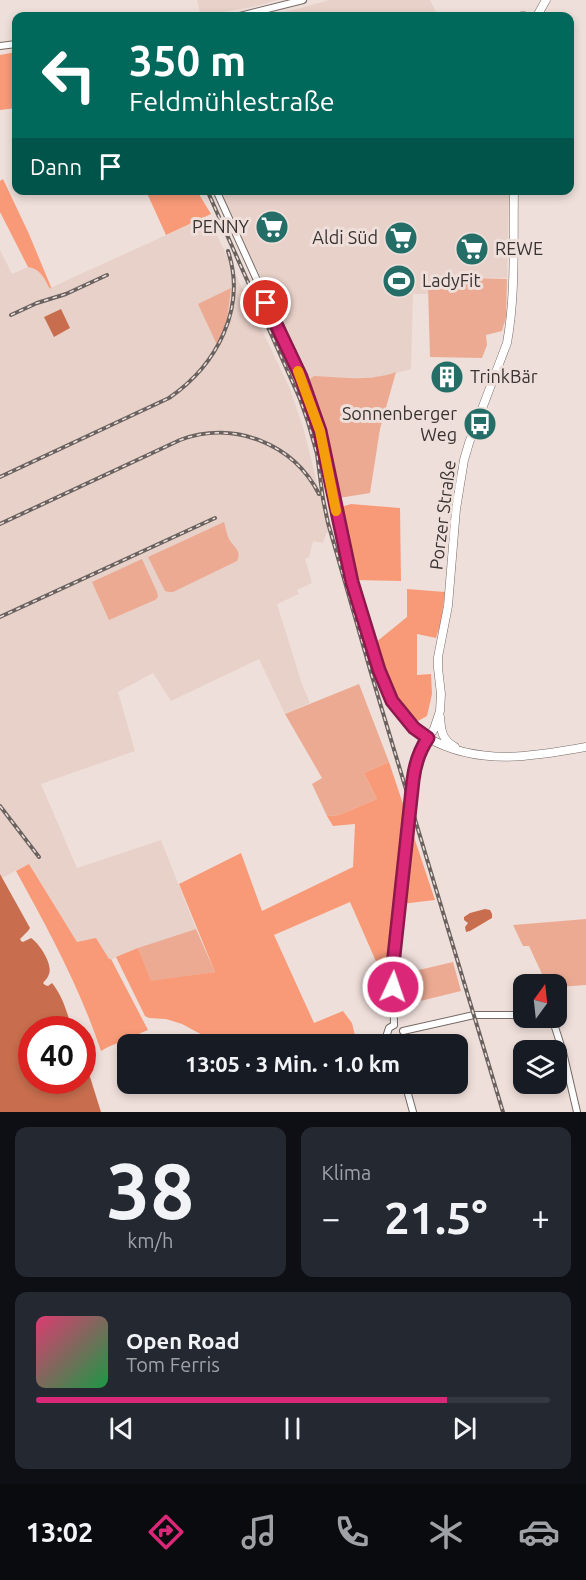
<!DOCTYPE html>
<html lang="de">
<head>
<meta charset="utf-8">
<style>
  body { margin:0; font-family:Ubuntu,sans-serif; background:#242831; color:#f1f3f6; height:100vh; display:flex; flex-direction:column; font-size:22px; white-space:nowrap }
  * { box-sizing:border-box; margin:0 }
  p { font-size:20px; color:#9ea1a6 }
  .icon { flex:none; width:33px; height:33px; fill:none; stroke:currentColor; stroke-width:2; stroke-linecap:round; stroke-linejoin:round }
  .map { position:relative; height:1112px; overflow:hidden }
  .drawer { display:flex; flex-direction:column; gap:15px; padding:15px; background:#0d0f14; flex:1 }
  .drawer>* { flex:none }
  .guide { position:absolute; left:12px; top:12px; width:562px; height:183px; border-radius:12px; box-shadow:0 3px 9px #0003; background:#00695c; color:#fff; overflow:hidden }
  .needle { width:39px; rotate:15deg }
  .controls { position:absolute; left:513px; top:974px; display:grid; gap:12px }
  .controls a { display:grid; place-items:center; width:54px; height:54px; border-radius:12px; background:#171b24; box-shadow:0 3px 9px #0003; font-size:30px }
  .speed { position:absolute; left:18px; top:1016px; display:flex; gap:12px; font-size:30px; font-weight:700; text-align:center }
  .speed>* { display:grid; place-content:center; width:78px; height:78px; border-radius:50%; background:#171b24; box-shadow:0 3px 9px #0003; line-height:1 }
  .speed .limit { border:9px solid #d22; background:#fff; color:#111 }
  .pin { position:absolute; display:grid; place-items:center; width:51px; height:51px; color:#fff; margin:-26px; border:3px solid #fff; border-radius:50%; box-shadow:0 2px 6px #0007 }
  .me { position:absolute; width:66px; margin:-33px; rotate:3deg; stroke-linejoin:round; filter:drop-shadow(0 0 4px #0008) }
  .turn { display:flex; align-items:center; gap:21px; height:126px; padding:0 18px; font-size:27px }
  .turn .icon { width:78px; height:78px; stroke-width:2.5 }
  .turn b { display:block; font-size:42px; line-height:51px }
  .then { display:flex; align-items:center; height:57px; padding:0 18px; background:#0003; gap:12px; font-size:22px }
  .big { font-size:45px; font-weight:600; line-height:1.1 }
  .drawer .widget { flex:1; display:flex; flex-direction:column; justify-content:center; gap:9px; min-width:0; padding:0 21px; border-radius:12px; background:#242831 }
  .drawer .dial { align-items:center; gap:0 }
  .dial b { font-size:78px; line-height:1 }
  .song { display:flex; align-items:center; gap:18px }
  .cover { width:72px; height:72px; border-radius:9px; background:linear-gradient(135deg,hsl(340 70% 55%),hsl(140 70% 35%)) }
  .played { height:6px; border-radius:3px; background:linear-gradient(90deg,#db2777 80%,#363941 80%) }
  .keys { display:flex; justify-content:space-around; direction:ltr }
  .heat { display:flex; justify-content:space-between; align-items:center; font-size:33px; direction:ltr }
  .drawer .tiles { flex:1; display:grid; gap:15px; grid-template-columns:1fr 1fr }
  .widget:last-child { grid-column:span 2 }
  .trip { position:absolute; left:117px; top:1034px; width:351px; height:60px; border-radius:12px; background:#171b24; box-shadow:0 3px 9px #0003; font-weight:600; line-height:60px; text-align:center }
  .menu { display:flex; height:96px; justify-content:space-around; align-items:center; background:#090b0e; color:#9ea1a6 }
  .menu .icon { width:42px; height:42px }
  .menu .active { color:#db2777 }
  .menu b { font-size:27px; color:#f1f3f6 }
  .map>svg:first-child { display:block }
</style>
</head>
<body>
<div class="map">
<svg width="586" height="1112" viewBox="0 0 586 1112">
  <rect width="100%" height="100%" fill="#efdfda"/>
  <path fill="#e8d1c9" d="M197,0H278L252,7L201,16Z
    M330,0H430L438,16H270Z
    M220,191H509L507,278L439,277V287H428V294H413L411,369L383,377L356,378L314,376L309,380Z
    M208,216L290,389L303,427L329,530L326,534L323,543L313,541L309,557L305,559L312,583L297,590L299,594L277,604L302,684L310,703L285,714L259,659L171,701L153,673L118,692L135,751L41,784L77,868L161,840L196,929L109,960L77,942L29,864L2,878L0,874V250L12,274L28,267L35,268L42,274L50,288Z"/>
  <path fill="#ecaa92" d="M439,277L507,279L506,317L502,331L486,335L487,345L482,358L430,357L428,287H439Z
    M231,288L227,320L217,345L198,304Z
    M396,372L380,429L370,493L339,498L330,451L307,384L309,380L314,376C341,377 370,382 396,372Z
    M224,522C226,529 227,537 231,542C237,550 241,552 237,561L173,592H169L165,591L148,557Z
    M142,559L157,592L158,597L155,600L109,620L92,582Z
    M359,684L389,762L364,773L377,799L339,815L327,816L312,784L322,778L285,714Z
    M586,919V985L557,987L556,984H540L537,977L542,974L529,946H523L513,925Z
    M196,929L215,972L151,982L138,948Z
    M453,962L461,991L408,1004L406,973Z"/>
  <path fill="#f89a78" d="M16,52V108L0,110V55Z
    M3,179L29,234L51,287L50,289C44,278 41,269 28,267L0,212V181Z
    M146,191H197L211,214L166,235Z
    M351,504L400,508L401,581L355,580L341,507Z
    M407,589L445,592L441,622L436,638L417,634V675L431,674L432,694L427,716L418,721L392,692L375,643L407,617Z
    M389,762L435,900L393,905L385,982L350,902L274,935L314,1023L343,1011L352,1023L356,1040L339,1044H219L182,1024L166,1019L149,1018L145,1016L116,957L138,948L151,981L215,972L179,884L241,853L262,911L353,867L355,824L333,826L327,816L339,815L377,799L364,773Z
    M29,864L77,942L96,938L109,959H111L148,1030L108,1047L101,1051C80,988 48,929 16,871Z"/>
  <path fill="#c86e4e" d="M61,309L70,328L54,337L44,317Z
    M0,874L30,928L28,931L20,939L21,941L23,942L31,938C39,943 53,964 49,974C48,978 45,980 43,983L45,985L48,986L52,983C63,997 67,1012 72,1029H32V1080H82L83,1070L90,1077L101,1112H0Z
    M485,909L490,910L492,914V918L470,931L466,932L465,927L468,923L464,920V917L470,913Z"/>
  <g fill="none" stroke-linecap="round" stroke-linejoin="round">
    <defs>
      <path id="minor" d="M240,16L303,0
        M0,46L16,44
        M216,190L301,377L320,431L352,582L379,670L392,701L412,726L428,738L420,749L417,756L410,802L393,965L394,1025
        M548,1017L554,1024L563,1052L577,1112
        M394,1025L389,1028L387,1034L390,1039L396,1040
        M403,1031L474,1015H524
        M405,1083L413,1112"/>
      <path id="major" d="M522,16H524
        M537,16L546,0
        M514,190C513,241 516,293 507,343L469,443L464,460L456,509L448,606L438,657V668L441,694L440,711L434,729L428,738C478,766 532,757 586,747
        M440,717C441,731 442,740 455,747"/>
    </defs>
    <use href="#minor" stroke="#776a65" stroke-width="8"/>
    <use href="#major" stroke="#776a65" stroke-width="9"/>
    <use href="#minor" stroke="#fff" stroke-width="6"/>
    <use href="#major" stroke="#fff" stroke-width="8"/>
    <defs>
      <path id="rail" d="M207,190L300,399L308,422L317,454L323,499L328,523L371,673L503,1112
        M11,315L37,303L66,294L107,275
        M0,477L169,398C217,365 247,308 228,251
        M0,524L180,440C233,420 293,443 319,494
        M0,617L215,518
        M0,806L39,857"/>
    </defs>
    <use href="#rail" stroke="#6a625f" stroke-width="4"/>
    <use href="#rail" stroke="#efdfda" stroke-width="1.5" stroke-dasharray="4.5" stroke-linecap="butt"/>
  </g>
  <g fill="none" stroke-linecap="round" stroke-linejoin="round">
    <defs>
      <path id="route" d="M266,303L301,377L320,431L352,582L379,670L392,701L414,728L428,738C419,751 415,764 413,780L393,965V987"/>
    </defs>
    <use href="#route" stroke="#8e194d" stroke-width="15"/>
    <use href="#route" stroke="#db2777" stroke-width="10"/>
    <path stroke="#f59e0b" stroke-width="10" d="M298,371L320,431L336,511"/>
  </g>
  <defs>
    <symbol id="supermarket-disc" viewBox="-11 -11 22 22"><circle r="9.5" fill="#256e68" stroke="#efdfda"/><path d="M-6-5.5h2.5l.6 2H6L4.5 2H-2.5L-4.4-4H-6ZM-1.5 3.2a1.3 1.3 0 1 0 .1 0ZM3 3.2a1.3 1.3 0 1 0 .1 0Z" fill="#fff"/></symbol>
    <symbol id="stadium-disc" viewBox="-11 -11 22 22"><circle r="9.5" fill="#256e68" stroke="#efdfda"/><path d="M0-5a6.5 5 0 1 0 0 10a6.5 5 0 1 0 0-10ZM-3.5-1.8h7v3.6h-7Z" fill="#fff"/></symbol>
    <symbol id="building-disc" viewBox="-11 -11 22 22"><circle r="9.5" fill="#256e68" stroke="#efdfda"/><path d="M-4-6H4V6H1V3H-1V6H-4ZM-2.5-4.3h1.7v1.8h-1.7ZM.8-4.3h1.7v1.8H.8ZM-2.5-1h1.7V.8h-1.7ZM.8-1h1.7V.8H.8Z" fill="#fff"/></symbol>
    <symbol id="bus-disc" viewBox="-11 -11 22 22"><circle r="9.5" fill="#256e68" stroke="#efdfda"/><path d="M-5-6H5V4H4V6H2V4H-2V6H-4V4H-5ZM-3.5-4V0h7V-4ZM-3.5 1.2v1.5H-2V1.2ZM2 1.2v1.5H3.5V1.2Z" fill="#fff"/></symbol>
  </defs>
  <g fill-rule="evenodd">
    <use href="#supermarket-disc" x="253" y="208" width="38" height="38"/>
    <use href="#supermarket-disc" x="382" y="219" width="38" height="38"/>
    <use href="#supermarket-disc" x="453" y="230" width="38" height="38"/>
    <use href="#stadium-disc" x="380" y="262" width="38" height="38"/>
    <use href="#building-disc" x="428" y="358" width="38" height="38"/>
    <use href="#bus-disc" x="461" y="405" width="38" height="38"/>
  </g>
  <g text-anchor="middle" stroke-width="6" stroke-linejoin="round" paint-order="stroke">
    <g font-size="18" fill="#393331" stroke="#efdfda" text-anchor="end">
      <text x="249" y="233">PENNY</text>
      <text x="378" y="244">Aldi Süd</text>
      <text x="495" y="255" text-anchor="start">REWE</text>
      <text x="422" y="287" text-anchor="start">LadyFit</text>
      <text x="470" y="383" text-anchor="start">TrinkBär</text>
      <text x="457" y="420">Sonnenberger<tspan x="457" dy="21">Weg</tspan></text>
    </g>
    <g font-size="18" fill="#393331" stroke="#efdfda">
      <text transform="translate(443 515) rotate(-83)" y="6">Porzer Straße</text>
    </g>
  </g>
</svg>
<div class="controls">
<a><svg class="needle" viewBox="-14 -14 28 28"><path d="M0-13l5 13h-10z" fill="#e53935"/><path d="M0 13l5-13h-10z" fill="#9ea1a6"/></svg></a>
<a><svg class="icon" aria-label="layers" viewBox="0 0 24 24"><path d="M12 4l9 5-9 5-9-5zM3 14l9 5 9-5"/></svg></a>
</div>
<div class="speed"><div class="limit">40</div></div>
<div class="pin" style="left:266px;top:303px;background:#d93025"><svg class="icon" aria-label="arrive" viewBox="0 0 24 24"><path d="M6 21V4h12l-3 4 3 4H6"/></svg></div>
<svg class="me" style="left:393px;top:987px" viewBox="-20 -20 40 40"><circle r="17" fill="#db2777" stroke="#fff" stroke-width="3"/><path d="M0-11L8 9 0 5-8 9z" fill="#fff"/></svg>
<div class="trip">13:05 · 3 Min. · 1.0 km</div>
<div class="guide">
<div class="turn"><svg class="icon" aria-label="left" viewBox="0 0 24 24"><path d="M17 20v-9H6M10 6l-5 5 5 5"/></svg><div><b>350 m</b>Feldmühlestraße</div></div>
<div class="then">Dann<svg class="icon" aria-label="arrive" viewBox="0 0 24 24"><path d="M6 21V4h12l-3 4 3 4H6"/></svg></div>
</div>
</div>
<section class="drawer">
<div class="tiles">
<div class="widget dial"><b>38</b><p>km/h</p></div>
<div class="widget"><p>Klima</p>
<div class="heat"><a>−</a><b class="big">21.5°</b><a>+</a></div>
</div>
<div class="widget">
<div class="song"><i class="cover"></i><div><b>Open Road</b><p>Tom Ferris</p></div></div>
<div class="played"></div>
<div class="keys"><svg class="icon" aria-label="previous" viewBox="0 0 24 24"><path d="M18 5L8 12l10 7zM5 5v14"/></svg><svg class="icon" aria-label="pause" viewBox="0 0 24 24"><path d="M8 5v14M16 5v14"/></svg><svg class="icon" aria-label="next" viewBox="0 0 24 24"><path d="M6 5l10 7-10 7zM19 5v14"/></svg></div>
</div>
</div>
</section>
<nav class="menu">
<b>13:02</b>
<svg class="icon active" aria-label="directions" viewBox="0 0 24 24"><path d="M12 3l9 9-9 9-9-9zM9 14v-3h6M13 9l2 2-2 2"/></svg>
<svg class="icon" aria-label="music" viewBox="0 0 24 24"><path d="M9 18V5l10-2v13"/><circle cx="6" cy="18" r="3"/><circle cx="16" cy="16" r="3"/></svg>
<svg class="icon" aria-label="phone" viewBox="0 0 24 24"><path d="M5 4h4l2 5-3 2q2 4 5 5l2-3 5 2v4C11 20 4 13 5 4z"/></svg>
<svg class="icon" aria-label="climate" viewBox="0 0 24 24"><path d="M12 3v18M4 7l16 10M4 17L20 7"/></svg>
<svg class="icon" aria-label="car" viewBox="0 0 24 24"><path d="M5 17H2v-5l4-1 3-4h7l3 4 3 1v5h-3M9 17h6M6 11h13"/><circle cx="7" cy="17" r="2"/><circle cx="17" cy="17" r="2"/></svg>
</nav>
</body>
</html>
